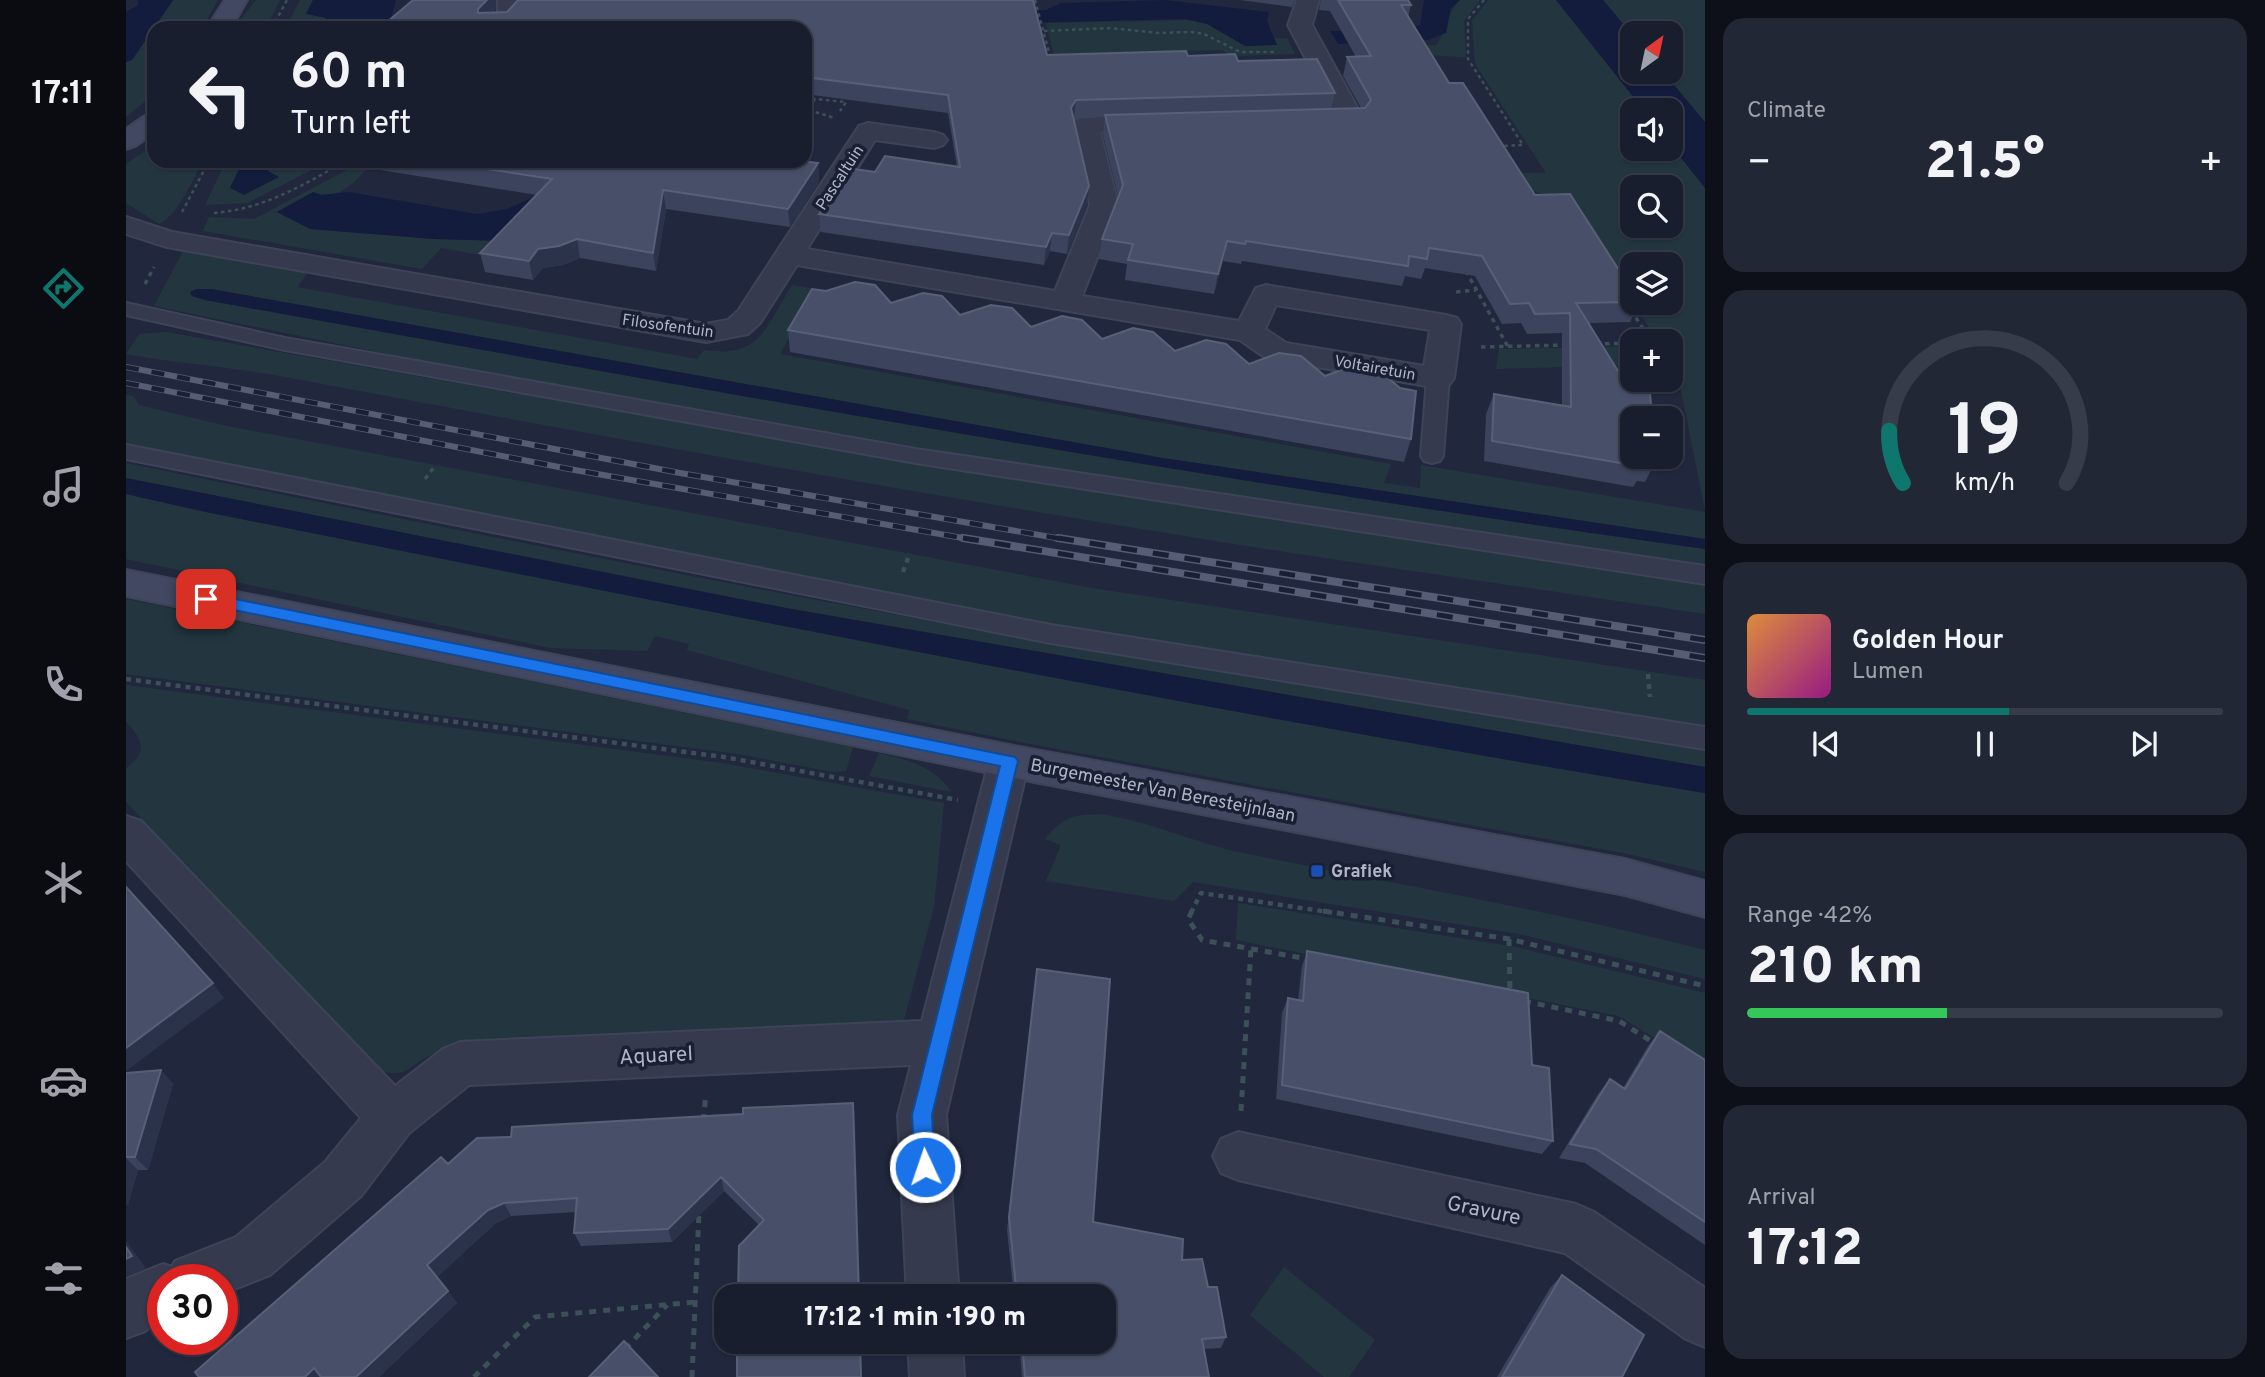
<!DOCTYPE html>
<html lang="en">
<head>
<meta charset="utf-8">
<style>
  body { margin:0; font-family:Overpass,sans-serif; background:#222736; color:#f1f3f6; height:100vh; display:flex; flex-direction:column; font-size:26px; white-space:nowrap }
  * { box-sizing:border-box; margin:0 }
  p { font-size:23px; color:#9fa2aa }
  .icon { flex:none; width:38px; height:38px; fill:none; stroke:currentColor; stroke-width:2; stroke-linecap:round; stroke-linejoin:round }
  .map { position:relative; flex:1; overflow:hidden }
  .panel { display:flex; flex-direction:column; gap:18px; padding:18px; background:#0e1019; width:560px }
  .panel>* { flex:none }
  .guide { position:absolute; left:21px; top:21px; width:665px; height:147px; border-radius:21px; box-shadow:0 2px 5px #0004,0 0 0 2px #373c4a; background:#191e2e; color:#f1f3f6; overflow:hidden }
  .needle { width:46px; rotate:33deg }
  .fabs { position:absolute; left:1494px; top:21px; display:grid; gap:14px }
  .fabs a { display:grid; place-items:center; width:63px; height:63px; border-radius:14px; background:#191e2e; box-shadow:0 2px 5px #0004,0 0 0 2px #373c4a; font-size:35px }
  .speed { position:absolute; left:21px; top:1264px; display:flex; gap:14px; font-size:35px; font-weight:700; text-align:center }
  .speed>* { display:grid; place-content:center; width:91px; height:91px; border-radius:50%; background:#191e2e; box-shadow:0 2px 5px #0004,0 0 0 2px #373c4a; line-height:1 }
  .speed .limit { border:10px solid #d22; background:#fff; color:#111 }
  .pin { position:absolute; display:grid; place-items:center; width:60px; height:60px; color:#fff; margin:-30px; border-radius:14px; box-shadow:0 4px 10px #0006 }
  .me { position:absolute; width:77px; margin:-38px; rotate:357deg; stroke-linejoin:round; filter:drop-shadow(0 0 5px #0008) }
  .turn { display:flex; align-items:center; gap:24px; height:147px; padding:0 28px; font-size:32px }
  .turn .icon { width:91px; height:91px; stroke-width:2.5 }
  .turn b { display:block; font-size:49px; line-height:60px }
  .big { font-size:52px; font-weight:800; line-height:1.1 }
  .panel .card { flex:1; display:flex; flex-direction:column; justify-content:center; gap:10px; min-width:0; padding:0 24px; border-radius:21px; background:#222736 }
  .panel .dial { align-items:center; gap:0 }
  .dial svg { height:182px; overflow:visible; fill:none; stroke:#373c4a; stroke-width:7; stroke-linecap:round; text-anchor:middle }
  .dial text { fill:#f1f3f6; stroke:none }
  .song { display:flex; align-items:center; gap:21px }
  .cover { width:84px; height:84px; border-radius:10px; background:linear-gradient(135deg,hsl(30 70% 55%),hsl(310 70% 35%)) }
  .played { height:7px; border-radius:4px; background:linear-gradient(90deg,#0f766e 55%,#373c4a 55%) }
  .keys { display:flex; justify-content:space-around; direction:ltr }
  .heat { display:flex; justify-content:space-between; align-items:center; font-size:38px; direction:ltr }
  .charge { height:10px; border-radius:5px; background:linear-gradient(90deg,#34c759 42%,#373c4a 0) }
  .trip { position:absolute; left:588px; top:1284px; width:402px; height:70px; border-radius:21px; background:#191e2e; box-shadow:0 2px 5px #0004,0 0 0 2px #373c4a; font-weight:800; line-height:70px; text-align:center }
  main { display:flex; flex:1; min-height:0 }
  .tabs { display:flex; flex-direction:column; width:126px; justify-content:space-around; align-items:center; background:#0a0c12; color:#9fa2aa }
  .tabs .icon { width:49px; height:49px }
  .tabs .selected { color:#0f766e }
  .tabs b { font-size:32px; color:#f1f3f6 }
  .map>svg:first-child { display:block }
</style>
</head>
<body>
<main>
<nav class="tabs">
<b>17:11</b>
<svg class="icon selected" aria-label="directions" viewBox="0 0 24 24"><path d="M12 3l9 9-9 9-9-9zM9 14v-3h6M13 9l2 2-2 2"/></svg>
<svg class="icon" aria-label="music" viewBox="0 0 24 24"><path d="M9 18V5l10-2v13"/><circle cx="6" cy="18" r="3"/><circle cx="16" cy="16" r="3"/></svg>
<svg class="icon" aria-label="phone" viewBox="0 0 24 24"><path d="M5 4h4l2 5-3 2q2 4 5 5l2-3 5 2v4C11 20 4 13 5 4z"/></svg>
<svg class="icon" aria-label="climate" viewBox="0 0 24 24"><path d="M12 3v18M4 7l16 10M4 17L20 7"/></svg>
<svg class="icon" aria-label="car" viewBox="0 0 24 24"><path d="M5 17H2v-5l4-1 3-4h7l3 4 3 1v5h-3M9 17h6M6 11h13"/><circle cx="7" cy="17" r="2"/><circle cx="17" cy="17" r="2"/></svg>
<svg class="icon" aria-label="filters" viewBox="0 0 24 24"><path d="M4 7h16M4 17h16"/><circle cx="9" cy="7" r="2"/><circle cx="15" cy="17" r="2"/></svg>
</nav>
<div class="map">
<svg width="1579" height="1377" viewBox="0 0 1579 1377">
  <rect width="100%" height="100%" fill="#21283e"/>
  <path fill="#23363f" fill-rule="evenodd" d="M47,0H92L76,28H28V94L0,117V62L6,60Z
    M130,0H154L140,28H108Z
    M174,0H187L180,13L200,18L193,28H160Z
    M1334,0H1354L1338,21L1340,57L1301,55L1293,46L1310,45C1322,30 1320,13 1334,0Z
    M1362,0H1430L1518,110H1507V149H1545V145L1579,188V510L1550,365L1545,364V341H1532L1507,303H1545V264H1507V302L1444,205L1396,186L1388,173H1420L1349,64L1346,21ZM1507,187H1545V226H1507Z
    M1477,0H1579V122L1537,72H1545V33H1507V36Z
    M1068,20L1151,45L1148,38H1161L1169,54L1106,56L1096,50L928,55L920,23Z
    M28,145V161H76C68,179 51,216 33,224L0,203V164Z
    M100,161H117L104,188L152,178L142,171L147,161H203L121,203L79,205Z
    M238,161H248C231,179 215,203 187,192L151,212L185,229L308,239L381,241L366,257L315,248L296,269L77,231L83,217L128,219Z
    M57,251L182,273L171,287L571,359L578,350C635,359 640,326 666,285L690,289L654,354L1265,464L1258,483L1294,488L1295,465L1579,512V539L1037,458L85,289H70L79,300C578,390 1077,480 1579,549V568L849,457L296,361L28,306Z
    M40,332L792,464L1579,586V614C1420,590 1260,568 1102,543C781,492 462,434 143,374C95,366 47,363 0,354L13,334Z
    M1507,346V365L1370,369L1373,349Z
    M0,395L7,396L13,405L101,426L972,589L1579,680V727L950,629L0,444Z
    M0,463C379,540 759,617 1141,680C1287,703 1433,725 1579,747V767L660,608L0,478Z
    M0,494L75,511C575,610 1076,711 1579,793V872L1502,854L894,742L781,719L783,710L561,650L563,644L529,636L521,651L425,648L0,559Z
    M0,599L727,747L720,771L707,772L612,754L0,674Z
    M0,685L596,763L818,803L808,907L778,1020L324,1049C317,1051 309,1053 302,1056C282,1067 284,1076 257,1072L173,989L0,802V768C23,752 16,738 0,722Z
    M753,753C783,760 807,766 826,792L743,776Z
    M974,814C1024,821 1068,843 1117,853C1271,884 1427,911 1579,950V979L1393,934L1067,882L1048,901L920,881L935,845L919,839C937,817 946,815 974,814Z
    M1112,903L1390,947L1579,993V1069L1493,1016L1110,940Z
    M1158,1267L1249,1340L1223,1377H1198L1124,1315Z"/>
  <path fill="#131c3c" d="M12,0H47L6,60L0,62V12L12,5Z
    M187,0H270L265,18L257,28H193L200,18L180,14Z
    M1039,0L1143,12L1141,21L1151,45L1119,46L1081,24L1059,19L668,28L874,11L920,10L935,3Z
    M1298,0H1334L1325,8L1320,33L1302,40L1212,44L1204,31L1283,29L1294,25Z
    M1430,0H1477L1507,36V72H1537L1579,122V188L1545,145V110H1518Z
    M117,161H147L142,171L153,177L118,195L104,188Z
    M187,192L195,195L223,192L351,214L381,209L417,193L381,241L308,239L184,229L151,212Z
    M70,289H85L1037,458L1579,539V549C1077,480 578,390 79,300L66,296L64,292Z
    M0,478L660,608L1579,767V793C1076,711 575,610 75,511L0,494Z"/>
  <g fill="none" stroke-linecap="round" stroke-linejoin="round">
    <defs>
      <path id="service" d="M0,303L159,338L790,449L1579,566V584L790,463L159,350L0,315Z
        M1312,371L1320,373L1323,378L1317,456L1314,461L1306,463L1298,461L1295,456L1301,378L1304,373Z
        M0,445L925,625L1579,727V749L925,643L0,459Z"/>
      <path id="minor" d="M372,0H395V15L383,28H358L372,13Z
        M1171,0H1193L1186,25L1238,120L1234,125L1186,128L1177,125L1173,120L1177,115L1208,112L1162,25Z
        M1031,115L1040,118L1044,123L1040,128L974,132L992,205L956,296L1113,321L1130,288L1140,285L1320,315L1331,318L1335,324L1328,378L1323,385L1312,388L1151,360L1140,358L1114,340L671,265L634,323L622,334L580,342L41,247L0,234V217L46,232L580,324L602,320L612,311L733,126L742,123L808,132L817,135L821,140L817,145L808,148L749,140L681,249L929,291L964,205L946,125L950,120L959,117ZM1150,305L1304,330L1298,366L1160,343L1139,329Z
        M883,745L897,750L903,761L820,1115L833,1297H781L772,1115L785,1065L343,1085L283,1133L235,1196L144,1275L96,1294V1279H37V1316L19,1331L0,1338V1279L37,1264L46,1267L49,1261L110,1237L199,1162L235,1118L0,861V816L15,821L269,1086L317,1049L334,1042L796,1021L863,761L869,750Z
        M1112,1132L1450,1204L1468,1212L1579,1288V1347L1560,1339L1439,1253L1112,1180L1095,1173L1087,1156L1095,1139Z
        M782,1342H836L838,1377H784Z"/>
      <path id="secondary" d="M99,0H121L105,28H81Z
        M28,113V133L9,146L0,149V129L19,116Z
        M0,570L883,745L1499,859L1579,881V917L1499,895L883,777L0,596Z"/>
    </defs>
    <use href="#service" stroke="#3e4457" stroke-width="4"/>
    <use href="#minor" stroke="#3e4457" stroke-width="4"/>
    <use href="#secondary" stroke="#3e4457" stroke-width="4"/>
    <path stroke="#3c5057" stroke-width="2.5" stroke-dasharray="3.5 3.5" stroke-linecap="butt" d="M909,0L925,60
      M1358,0L1342,19V59L1397,145L1375,146
      M146,28L161,0
      M918,31L984,28L1033,33L1064,32L1078,34L1114,52H1150
      M679,98L720,102L714,111
      M689,99L682,110L709,118
      M56,212L83,161
      M88,213C138,209 177,185 220,161"/>
    <path stroke="#3c5057" stroke-width="3.5" stroke-dasharray="4.5 4.5" stroke-linecap="butt" d="M1340,271L1382,347
      M19,284L28,267
      M1330,292L1350,290
      M1505,310L1525,341
      M1470,344L1507,343
      M1355,347L1440,345
      M299,479L309,466"/>
    <path stroke="#3c5057" stroke-width="4.5" stroke-dasharray="5 5" stroke-linecap="butt" d="M777,572L784,553
      M1522,674L1524,697
      M0,679L598,757L832,800
      M1065,913L1075,893L1209,913"/>
    <path stroke="#3c5057" stroke-width="5" stroke-dasharray="7 7" stroke-linecap="butt" d="M1066,911L1062,919L1076,940L1182,959
      M1197,911L1383,939L1579,986
      M1383,939L1384,993
      M1398,1001L1493,1021L1528,1043
      M1115,1111L1125,948
      M577,1121L580,1095
      M499,1349L541,1305
      M348,1377L409,1317L569,1302
      M566,1377L573,1211"/>
    <use href="#service" fill="#353a4e" fill-rule="evenodd"/>
    <use href="#minor" fill="#353a4e" fill-rule="evenodd"/>
    <use href="#secondary" fill="#424861" fill-rule="evenodd"/>
    <defs>
      <path id="rail-far1" d="M0,367L554,473L942,540
        M0,383L443,469L848,540"/>
      <path id="rail" d="M837,538L1579,658
        M932,538L1579,640"/>
    </defs>
    <use href="#rail-far1" stroke="#565d75" stroke-width="6"/>
    <use href="#rail" stroke="#565d75" stroke-width="8"/>
    <use href="#rail-far1" stroke="#1a2033" stroke-width="4.5" stroke-dasharray="13" stroke-linecap="butt"/>
    <use href="#rail" stroke="#1a2033" stroke-width="5" stroke-dasharray="16" stroke-linecap="butt"/>
  </g>
  <path fill="#3b445c" d="M287,0H370L369,12H381L392,0H907L921,55L1060,51L1062,56L1109,54L1112,61L1191,59L1209,93L1205,109L1235,108L1217,76L1221,57H1230L1204,11L1193,10L1195,0H1282L1285,5L1282,17L1323,83H1337L1409,195L1444,194L1507,292V303H1513L1504,322L1463,323L1492,371L1507,373V380H1523L1526,418H1507V457H1529V462L1519,482L1511,481L1507,487L1358,461L1360,414L1368,394L1436,405V333L1401,334L1395,323L1376,324L1349,276L1299,268L1295,279L1279,276L1276,286L1116,261L1115,264L1097,261L1088,294L999,280L1001,264L973,259L976,239L992,196L977,135L979,117L948,119L963,186L961,205L941,254L924,251L918,265L695,232L693,214L722,168L749,172L759,156L831,167L822,113L679,94V28H254Z
    M1114,0H1169L1166,7Z
    M245,161H676L692,163L693,182L664,227L540,209L530,271L454,258L437,265L417,268L407,280L359,272L354,253L411,195L248,169Z
    M765,303L1123,364L1285,439L1278,462L664,352L662,330Z
    M1181,951L1406,1065L1427,1141L1416,1154L1150,1099L1156,1013L1162,998L1172,1000L1176,966Z
    M911,969L967,1222L1056,1260L1082,1287L1100,1337L1095,1348L1078,1349L1083,1377H896L893,1342H978V1297H888L881,1230Z
    M1534,1031L1579,1060V1245L1459,1163L1433,1158L1472,1094L1484,1079L1497,1088L1522,1046Z
    M35,1070L47,1084L22,1170H12L2,1204L0,1205V1073Z
    M727,1103L729,1117L633,1225L598,1191L546,1242L455,1246L448,1233L450,1212L385,1216L370,1223L311,1277L331,1303L253,1377L322,1164L385,1137Z
    M1436,1275L1496,1377H1371L1424,1288Z"/>
  <path fill="#2b334b" d="M361,0H370L369,12L356,26V28L352,9Z
    M950,100L948,118L945,108Z
    M692,163L693,182L664,227L662,209Z
    M963,186L961,205L941,254L943,235Z
    M537,190L540,209L530,271L527,253Z
    M926,233L924,251L918,265L920,247Z
    M451,239L454,258L437,265L417,268L407,280L403,261L412,249Z
    M1101,241L1097,261L1088,294L1092,274Z
    M87,983L98,998L0,1071V1048Z
    M35,1070L47,1084L22,1170L9,1157Z
    M727,1103L729,1117L734,1297H733Z
    M0,1158L12,1170L2,1204L0,1205Z
    M595,1177L598,1191L546,1242L542,1229Z
    M378,1203L385,1216L370,1223L310,1278L301,1265L362,1210Z
    M0,1241L20,1268L0,1277Z
    M322,1291L331,1303L253,1377H230Z
    M188,1368L197,1377H179Z"/>
  <path fill="#475068" stroke="#586077" stroke-width="2" d="M287,0H361L352,9V13L381,12L392,0H907L921,55L1060,51L1062,56L1109,54L1112,61L1191,59L1209,93L950,100L945,108L963,186L943,235L926,233L920,247L693,214L722,168L749,172L759,156L834,167L822,95L679,77V28H560L525,23L520,28H254Z
    M1212,0H1282L1285,5H1275L1323,83H1337L1409,195L1444,194L1507,292V302L1450,303L1492,371L1507,373V380H1523L1526,418H1507V457H1529V462L1517,460L1518,467L1366,441L1368,394L1445,407L1444,313L1409,314L1403,303L1384,304L1356,256L1303,248L1301,259L1283,256L1282,266L1120,241L1119,244L1101,241L1092,274L1002,260L1007,244L976,239L997,185L979,115L1239,108L1245,100L1221,57L1245,56Z
    M309,161H676L692,163L662,209L537,190L527,253L451,239L433,246L412,249L403,261L354,253L426,179Z
    M729,282L749,285L765,303L797,293L816,296L834,315L865,305L886,308L905,327L936,316L956,320L976,339L1007,328L1027,332L1049,351L1080,340L1100,344L1123,364L1153,353L1175,356L1199,376L1228,365L1251,369L1274,388L1290,391L1285,439L662,330L686,289L700,291Z
    M0,887L87,983L0,1048Z
    M1181,951L1402,993L1406,1065L1423,1068L1427,1141L1156,1085L1162,998L1177,1001Z
    M911,969L984,979L967,1222L1057,1239L1056,1260L1076,1259L1082,1287H1091L1100,1337L1076,1339L1083,1377H899L896,1342H978V1297H891L883,1217Z
    M1534,1031L1579,1060V1222L1470,1149L1444,1144L1484,1079L1499,1089Z
    M35,1070L9,1157H0V1073Z
    M727,1103L733,1297H612L613,1246L638,1220L595,1177L542,1229L448,1233L451,1198L378,1203L362,1210L301,1265L322,1291L230,1377H195L188,1368L179,1377H73L69,1372L315,1157L322,1164L351,1138L385,1137L386,1127L617,1114V1108Z
    M0,1247L6,1256L0,1259Z
    M1436,1275L1518,1335L1496,1377H1376Z
    M498,1341L532,1377H463Z
    M611,1342H734L735,1377H611Z"/>
  <path fill="#1a73e8" stroke="#114b97" stroke-width="2" d="M80,593L889,757L892,761L806,1115L809,1167L806,1174L799,1177L792,1174L789,1167L786,1115L874,766L74,603L72,599L74,595Z"/>
  <rect fill="#1a4fb4" stroke="#1a2033" stroke-width="2.5" x="1184" y="864" width="14" height="14" rx="3.5"/>
  <g text-anchor="middle" stroke-width="7" stroke-linejoin="round" paint-order="stroke">
    <g font-size="16" fill="#b0b5c9" stroke="#1a2033">
      <text transform="translate(713 177) rotate(-57)" y="6">Pascaltuin</text>
      <text transform="translate(542 325) rotate(8)" y="6">Filosofentuin</text>
      <text transform="translate(1249 367) rotate(10)" y="6">Voltairetuin</text>
    </g>
    <g font-size="18" fill="#b0b5c9" stroke="#1a2033">
      <text transform="translate(1037 790) rotate(11)" y="6">Burgemeester Van Beresteijnlaan</text>
    </g>
    <g font-size="18" font-weight="bold" fill="#b0b5c9" stroke="#1a2033" text-anchor="start">
      <text x="1205" y="877">Grafiek</text>
    </g>
    <g font-size="21" fill="#b0b5c9" stroke="#1a2033">
      <text transform="translate(530 1055) rotate(-3)" y="7">Aquarel</text>
      <text transform="translate(1358 1210) rotate(12)" y="7">Gravure</text>
    </g>
  </g>
</svg>
<div class="fabs">
<a><svg class="needle" viewBox="-14 -14 28 28"><path d="M0-13l5 13h-10z" fill="#e53935"/><path d="M0 13l5-13h-10z" fill="#9fa2aa"/></svg></a>
<a><svg class="icon" aria-label="sound" viewBox="0 0 24 24"><path d="M4 9h4l5-4v14l-5-4H4zM17 9q2 3 0 6"/></svg></a>
<a><svg class="icon" aria-label="search" viewBox="0 0 24 24"><circle cx="10" cy="10" r="6"/><path d="M15 15l6 6"/></svg></a>
<a><svg class="icon" aria-label="layers" viewBox="0 0 24 24"><path d="M12 4l9 5-9 5-9-5zM3 14l9 5 9-5"/></svg></a>
<a>+</a>
<a>−</a>
</div>
<div class="speed"><div class="limit">30</div></div>
<div class="pin" style="left:80px;top:599px;background:#d93025"><svg class="icon" aria-label="arrive" viewBox="0 0 24 24"><path d="M6 21V4h12l-3 4 3 4H6"/></svg></div>
<svg class="me" style="left:799px;top:1167px" viewBox="-20 -20 40 40"><circle r="17" fill="#1a73e8" stroke="#fff" stroke-width="3"/><path d="M0-11L8 9 0 5-8 9z" fill="#fff"/></svg>
<div class="trip">17:12 · 1 min · 190 m</div>
<div class="guide">
<div class="turn"><svg class="icon" aria-label="left" viewBox="0 0 24 24"><path d="M17 20v-9H6M10 6l-5 5 5 5"/></svg><div><b>60 m</b>Turn left</div></div>
</div>
</div>
<section class="panel">
<div class="card"><p>Climate</p>
<div class="heat"><a>−</a><b class="big">21.5°</b><a>+</a></div>
</div>
<div class="card dial"><svg viewBox="0 0 100 80">
<path d="M14 69A42 42 0 1 1 86 69"/>
<path d="M14 69A42 42 0 0 1 8 46" stroke="#0f766e"/>
<text x="50" y="56" font-size="32" font-weight="700">19</text>
<text x="50" y="72" font-size="11">km/h</text>
</svg></div>
<div class="card">
<div class="song"><i class="cover"></i><div><b>Golden Hour</b><p>Lumen</p></div></div>
<div class="played"></div>
<div class="keys"><svg class="icon" aria-label="previous" viewBox="0 0 24 24"><path d="M18 5L8 12l10 7zM5 5v14"/></svg><svg class="icon" aria-label="pause" viewBox="0 0 24 24"><path d="M8 5v14M16 5v14"/></svg><svg class="icon" aria-label="next" viewBox="0 0 24 24"><path d="M6 5l10 7-10 7zM19 5v14"/></svg></div>
</div>
<div class="card"><p>Range · 42%</p><b class="big">210 km</b><div class="charge"></div></div>
<div class="card"><p>Arrival</p><b class="big">17:12</b></div>
</section>
</main>
</body>
</html>
